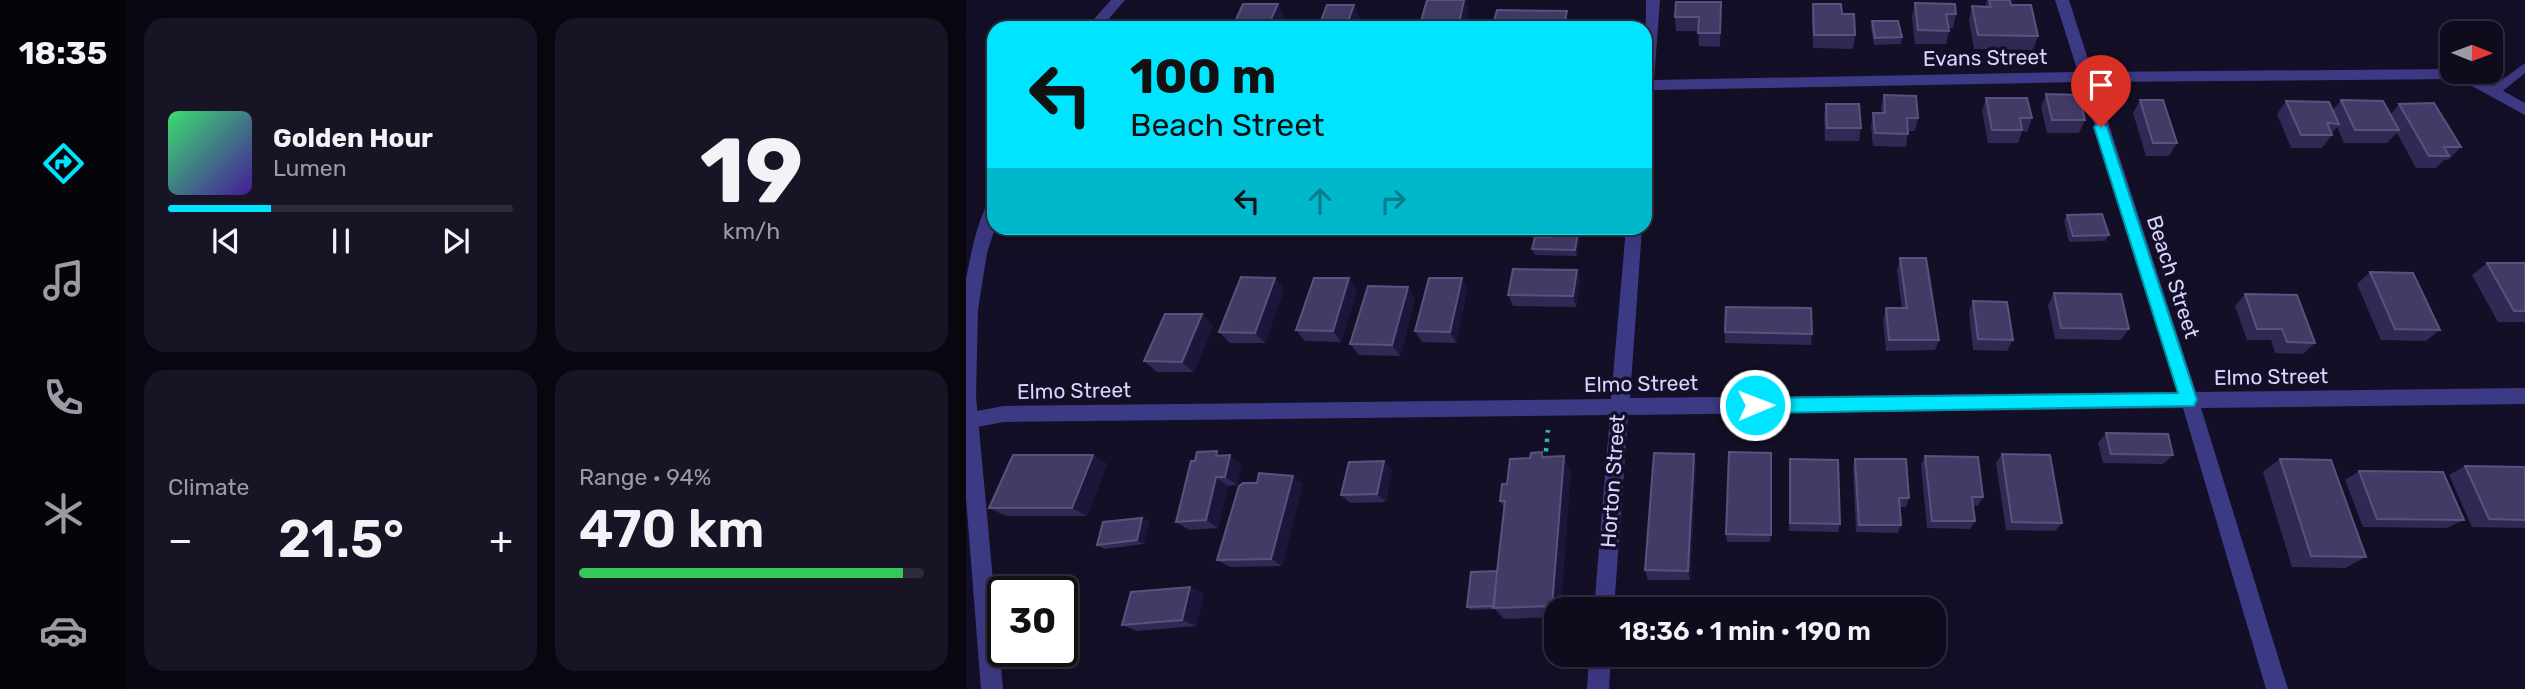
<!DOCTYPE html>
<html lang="en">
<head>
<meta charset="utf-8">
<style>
  body { margin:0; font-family:Rubik,sans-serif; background:#171425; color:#f1f3f6; height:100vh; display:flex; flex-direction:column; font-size:26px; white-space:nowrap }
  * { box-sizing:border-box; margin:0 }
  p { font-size:23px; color:#9b9ba3 }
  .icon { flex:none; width:38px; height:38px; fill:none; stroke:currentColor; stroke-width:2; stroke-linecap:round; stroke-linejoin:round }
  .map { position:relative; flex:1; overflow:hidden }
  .sheet { display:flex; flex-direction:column; gap:18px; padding:18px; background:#08060f; width:840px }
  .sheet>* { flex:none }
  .hud { position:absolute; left:21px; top:21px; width:665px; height:214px; border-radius:21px; box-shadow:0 7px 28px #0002,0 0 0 2px #2e2b3b; background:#00e5ff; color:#111; overflow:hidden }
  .needle { width:46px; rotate:91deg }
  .tools { position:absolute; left:1474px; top:21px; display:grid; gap:14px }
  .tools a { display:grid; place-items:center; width:63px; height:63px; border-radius:14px; background:#0e0b1c; box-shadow:0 7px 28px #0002,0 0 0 2px #2e2b3b; font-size:35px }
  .speed { position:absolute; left:21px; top:576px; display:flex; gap:14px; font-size:35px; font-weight:700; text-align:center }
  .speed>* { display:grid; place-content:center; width:91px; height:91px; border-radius:50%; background:#0e0b1c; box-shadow:0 7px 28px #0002,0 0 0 2px #2e2b3b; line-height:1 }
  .speed .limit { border:4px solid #111; border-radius:10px; background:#fff; color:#111 }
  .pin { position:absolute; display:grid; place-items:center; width:60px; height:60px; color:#fff; margin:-72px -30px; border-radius:50% 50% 50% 0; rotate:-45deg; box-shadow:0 0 7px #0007 }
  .pin .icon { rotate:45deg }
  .me { position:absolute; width:77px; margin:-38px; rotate:89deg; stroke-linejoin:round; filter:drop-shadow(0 0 5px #0008) }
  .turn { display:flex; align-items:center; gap:24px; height:147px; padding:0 28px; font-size:32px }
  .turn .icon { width:91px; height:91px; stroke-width:2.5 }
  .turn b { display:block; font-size:49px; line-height:60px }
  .lanes { display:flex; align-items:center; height:66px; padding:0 28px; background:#0003; justify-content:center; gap:35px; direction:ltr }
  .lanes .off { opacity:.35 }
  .big { font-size:52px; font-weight:600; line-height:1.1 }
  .sheet .tile { flex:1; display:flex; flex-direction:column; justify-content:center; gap:10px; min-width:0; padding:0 24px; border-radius:21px; background:#171425 }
  .sheet .dial { align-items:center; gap:0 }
  .dial b { font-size:91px; line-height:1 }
  .song { display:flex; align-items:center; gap:21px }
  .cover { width:84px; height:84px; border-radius:10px; background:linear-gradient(135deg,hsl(140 70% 55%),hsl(260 70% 35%)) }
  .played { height:7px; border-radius:4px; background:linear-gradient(90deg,#00e5ff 30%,#2e2b3b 30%) }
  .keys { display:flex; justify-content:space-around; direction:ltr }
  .heat { display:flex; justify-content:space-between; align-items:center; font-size:38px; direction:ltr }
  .charge { height:10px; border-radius:5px; background:linear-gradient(90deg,#34c759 94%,#2e2b3b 0) }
  .sheet .tiles { flex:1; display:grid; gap:18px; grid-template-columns:repeat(2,1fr) }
  .trip { position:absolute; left:578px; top:597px; width:402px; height:70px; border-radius:21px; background:#0e0b1c; box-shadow:0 7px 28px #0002,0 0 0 2px #2e2b3b; font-weight:600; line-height:70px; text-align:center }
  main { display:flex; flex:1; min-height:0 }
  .tabs { display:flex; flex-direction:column; width:126px; justify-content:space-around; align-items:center; background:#06040b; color:#9b9ba3 }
  .tabs .icon { width:49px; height:49px }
  .tabs .on { color:#00e5ff }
  .tabs b { font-size:32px; color:#f1f3f6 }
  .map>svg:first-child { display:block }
</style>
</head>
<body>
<main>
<nav class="tabs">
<b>18:35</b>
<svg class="icon on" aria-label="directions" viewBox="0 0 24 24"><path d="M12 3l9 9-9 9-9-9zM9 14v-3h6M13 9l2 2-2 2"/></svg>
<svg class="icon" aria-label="music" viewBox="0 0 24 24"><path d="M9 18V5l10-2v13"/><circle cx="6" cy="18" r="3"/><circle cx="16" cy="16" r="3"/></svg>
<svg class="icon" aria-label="phone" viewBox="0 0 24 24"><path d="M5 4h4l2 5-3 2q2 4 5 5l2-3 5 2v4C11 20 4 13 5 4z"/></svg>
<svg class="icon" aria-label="climate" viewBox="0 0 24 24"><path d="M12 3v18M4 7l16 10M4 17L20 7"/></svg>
<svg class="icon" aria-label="car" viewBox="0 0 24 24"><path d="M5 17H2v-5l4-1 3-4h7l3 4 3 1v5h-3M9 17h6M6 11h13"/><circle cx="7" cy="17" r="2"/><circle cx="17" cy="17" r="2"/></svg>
</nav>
<section class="sheet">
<div class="tiles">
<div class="tile">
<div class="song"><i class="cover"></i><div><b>Golden Hour</b><p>Lumen</p></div></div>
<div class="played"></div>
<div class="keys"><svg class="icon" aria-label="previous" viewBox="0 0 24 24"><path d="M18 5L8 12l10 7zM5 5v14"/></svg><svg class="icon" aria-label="pause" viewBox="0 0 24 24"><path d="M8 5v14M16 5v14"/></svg><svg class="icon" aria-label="next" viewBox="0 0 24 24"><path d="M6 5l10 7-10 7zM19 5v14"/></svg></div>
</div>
<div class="tile dial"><b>19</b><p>km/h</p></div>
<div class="tile"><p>Climate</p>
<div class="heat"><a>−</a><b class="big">21.5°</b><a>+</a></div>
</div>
<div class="tile"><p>Range · 94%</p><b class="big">470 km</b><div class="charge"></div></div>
</div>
</section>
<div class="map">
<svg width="1559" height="689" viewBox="0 0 1559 689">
  <rect width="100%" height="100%" fill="#130f26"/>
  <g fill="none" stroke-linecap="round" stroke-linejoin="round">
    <path stroke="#2fb8b0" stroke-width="4.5" stroke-dasharray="3.5 6" stroke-linecap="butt" d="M579,461L582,430"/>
    <path fill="#3d3a85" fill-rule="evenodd" d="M1559,63V73L1533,94H1525V88Z"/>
    <path fill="#3d3a85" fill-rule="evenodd" d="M680,0H694L688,80L1112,72L1089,0H1103L1126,72L1486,69V72H1503L1559,103V115L1493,79L1129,82L1230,392L1559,388V404L1235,408L1322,689H1300L1217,408L662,415L648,609H628L644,415L38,422L0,429V413L38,406L645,399L660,228H676L664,398L1212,392L1115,82L687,90L686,103L679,108Z
      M623,654H645L643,689H621Z"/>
    <path fill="#3d3a85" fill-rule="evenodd" d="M145,0H159L135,28H120Z
      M28,198L29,228L21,253L12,310L10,396L37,689H15L0,498V279C3,264 14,203 28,198Z"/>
  </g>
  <path fill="#312854" d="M1021,0H1044L1045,5L1072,36L1067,50L1008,49L1003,20L1006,6L1019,7Z
    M755,2L754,47L733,46L732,31H710L709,17Z
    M949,3L990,14L987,28H983V31L980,44H949L946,17Z
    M847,4L876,14L889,35L887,49L847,48L846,18Z
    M906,21L936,37L935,44L908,45L905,28Z
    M1080,94L1119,120L1113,133H1081L1075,107Z
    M918,95L952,118L949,131H942L940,147L907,146L905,126L907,113H916L915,108Z
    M1020,98L1066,118L1061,132L1056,131L1052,143H1022L1016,111Z
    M1174,100L1211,143L1203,156H1180L1167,113Z
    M1375,100L1424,115L1433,104L1495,147L1482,160H1478L1470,168H1450L1431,133L1421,143H1378L1371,127L1366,133V135L1356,148H1325L1311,114L1320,101L1367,110Z
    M860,104L895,128L893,141H859L858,117Z
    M1101,215L1143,235L1139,241L1103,242L1098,221Z
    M584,237L614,238L611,256L569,255L566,249Z
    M934,258L973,340L969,350L920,351L917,320L920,308H936L931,270Z
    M1521,263H1559V322H1532L1506,275Z
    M611,270L614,282L610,307L547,306L542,295Z
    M1404,272L1474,330L1460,341L1415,340L1391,284Z
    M496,278L501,290L490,343L456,342L449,331Z
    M318,289L299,343H264L253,332Z
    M391,290L375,342L339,341L330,330Z
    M1088,293L1163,329L1155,340L1089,339L1082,305Z
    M1279,294L1349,343L1337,354L1309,353L1305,340H1281L1269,306Z
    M449,298L434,356L393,355L384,344Z
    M1007,301L1047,340L1041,351L1007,350L1003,312Z
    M236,314L247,326L228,372H191L178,361Z
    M759,332L846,334L845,345L759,343Z
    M1140,433L1207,455L1197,464L1137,463L1132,443Z
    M576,452L578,457L605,472L590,617L538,619L529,609L504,610L501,607L531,571L538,508L534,501L564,458Z
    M728,454L730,467L724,580H682L679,570Z
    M1036,454L1096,523L1089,531L1040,530L1030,463Z
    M127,455L141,464L121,516H40L23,508Z
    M257,456L275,464L271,485L262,486L252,528L223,530L210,522Z
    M959,456L1017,497L1012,506L1007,505L1009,521L1004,529L961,528L955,465Z
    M824,459L874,524L872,532L823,531V468Z
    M889,459L943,498L940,507H934L935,525L932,533L890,532L887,468Z
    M1314,459L1400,557L1379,568L1326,567L1297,472Z
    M1499,466L1559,467V528L1506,527L1483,475Z
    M426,470L420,502L384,503L375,495Z
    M1393,471L1498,520L1481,528L1397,527L1379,480Z
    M291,483L337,484L316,566L264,567L251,560Z
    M176,518L183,522L178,544L139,549L131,545Z
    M760,534L805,535L804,542H761Z
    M224,587L238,594L230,626L171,631L156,625Z"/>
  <path fill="#1d163a" d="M498,0H500L503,11L499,28H492Z
    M755,2L756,16L754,47V33Z
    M312,4L319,18L315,28H301Z
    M388,5L394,18L391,28L380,27Z
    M601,11L603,24V28H597Z
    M612,232L614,238L611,256L609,250Z
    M611,270L614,282L610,307L607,296Z
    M309,278L318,289L299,343L289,333Z
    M383,278L391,290L375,342L367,331Z
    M496,278L501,290L490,343L484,332Z
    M442,287L449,298L434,356L426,345Z
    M236,314L247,326L228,372L216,362Z
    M251,451L263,460L264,455L275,464L271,485L259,477L250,456Z
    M728,454L730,467L724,580L722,571Z
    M127,455L141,464L121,516L106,508Z
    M598,456L605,472L595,609H590V610L586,606Z
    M418,461L426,470L420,502L411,494Z
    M327,476L337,484L316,566L305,559Z
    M250,477L262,486L252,528L240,520Z
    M176,518L183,522L178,544L171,540Z
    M224,587L238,594L230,626L216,620Z"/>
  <path fill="#433a66" stroke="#5a527e" stroke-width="2" d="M461,0H498L492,28H453Z
    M1023,0H1044L1045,5H1065L1072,36L1012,35L1006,6L1025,7Z
    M710,2H755L754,33H732L733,17H709Z
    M949,3L989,4L990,14H980L983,31L952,30Z
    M277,4H312L301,28H266Z
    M847,4H875L876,14H888L889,35H848Z
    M361,5H388L380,27L402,28H352Z
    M531,10L601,11L597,28H526Z
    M906,21H932L936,37L909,38Z
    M1080,94L1113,95L1119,120H1086Z
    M918,95L950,96L952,118H941L942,134L909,133L907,113H919Z
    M1020,98H1061L1066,118H1054L1056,130H1026Z
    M1174,100H1197L1211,143H1187Z
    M1375,100L1417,101L1433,130H1389Z
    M1320,101L1363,102L1373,124L1361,123L1366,135H1335Z
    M1468,103L1495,147H1478L1483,156H1463L1433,104Z
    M860,104H893L895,128H861Z
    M1136,214L1143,235L1107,236L1101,215Z
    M585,231L612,232L609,250L566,249L569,237H584Z
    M934,258H960L973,340H923L920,308H941Z
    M1521,263H1559V311H1548Z
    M547,269L611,270L607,296L542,295Z
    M1404,272L1447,273L1474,330L1429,329Z
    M275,277L309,278L289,333L253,332Z
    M348,278H383L367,331L330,330Z
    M463,278H496L484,332L449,331Z
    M402,286L442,287L426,345L384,344Z
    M1088,293L1155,294L1163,329L1095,328Z
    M1279,294L1331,295L1349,343L1321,342L1316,329H1291Z
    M1007,301L1041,302L1047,340L1012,339Z
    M760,307L845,308L846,334L759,332Z
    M199,314H236L216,362L178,361Z
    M1140,433L1202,434L1207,455L1145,454Z
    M251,451L250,456L264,455L259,477H250L240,520L210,522L225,461H229L231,452Z
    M576,452V457L598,456L586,606L527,608L539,501H534L536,484H541L544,459L564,458L565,453Z
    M763,452L805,453V535L760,534Z
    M688,453L728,454L722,571L679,570Z
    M1036,454L1084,455L1096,523L1046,522Z
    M47,455H127L106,508H23Z
    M959,456L1012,457L1017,497H1006L1009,521H966Z
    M824,459L872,460L874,524L824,523Z
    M889,459H940L943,498H933L935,525H893Z
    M1314,459L1365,460L1400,557L1345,556Z
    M418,461L411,494L375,495L383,462Z
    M1499,466L1559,467V520L1523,519Z
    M1393,471L1477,472L1498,520L1411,519Z
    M293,473L327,476L305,559L251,560L273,486L277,483H291Z
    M176,518L171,540L131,545L137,522Z
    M531,571L528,606L501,607L505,572Z
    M224,587L216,620L156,625L165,592Z"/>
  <path fill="#00e5ff" stroke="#0095a6" stroke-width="2" d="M1135,122L1141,127L1231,400L1228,406L789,413L783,411L780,405L783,400L789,398L1212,393L1128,127Z"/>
  <g text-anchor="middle" stroke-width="7" stroke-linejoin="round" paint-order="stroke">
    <g font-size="21" fill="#d9d4ff" stroke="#130f26">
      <text transform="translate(1019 58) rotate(-1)" y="7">Evans Street</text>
      <text transform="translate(1207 277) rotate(72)" y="7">Beach Street</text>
      <text transform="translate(1305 377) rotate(-1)" y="7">Elmo Street</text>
      <text transform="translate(675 384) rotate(-1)" y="7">Elmo Street</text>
      <text transform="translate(108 391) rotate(-1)" y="7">Elmo Street</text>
      <text transform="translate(647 481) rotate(-86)" y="7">Horton Street</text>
    </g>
  </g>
</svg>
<div class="tools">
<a><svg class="needle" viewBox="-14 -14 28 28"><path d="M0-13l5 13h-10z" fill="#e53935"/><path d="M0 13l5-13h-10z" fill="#9b9ba3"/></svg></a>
</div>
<div class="speed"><div class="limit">30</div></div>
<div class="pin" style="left:1135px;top:127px;background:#d93025"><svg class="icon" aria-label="arrive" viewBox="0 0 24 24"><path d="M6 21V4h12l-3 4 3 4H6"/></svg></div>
<svg class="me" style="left:789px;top:405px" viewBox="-20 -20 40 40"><circle r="17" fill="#00e5ff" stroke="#fff" stroke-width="3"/><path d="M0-11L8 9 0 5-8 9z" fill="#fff"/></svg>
<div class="trip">18:36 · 1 min · 190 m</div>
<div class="hud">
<div class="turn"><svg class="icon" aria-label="left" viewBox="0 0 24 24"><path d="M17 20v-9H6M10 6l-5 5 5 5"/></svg><div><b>100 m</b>Beach Street</div></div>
<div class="lanes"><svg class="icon" aria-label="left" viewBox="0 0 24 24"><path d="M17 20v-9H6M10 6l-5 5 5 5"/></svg><svg class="icon off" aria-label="ahead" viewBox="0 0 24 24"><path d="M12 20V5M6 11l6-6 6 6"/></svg><svg class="icon off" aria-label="right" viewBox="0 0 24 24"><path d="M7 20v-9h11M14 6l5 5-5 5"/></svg></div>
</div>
</div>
</main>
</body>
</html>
